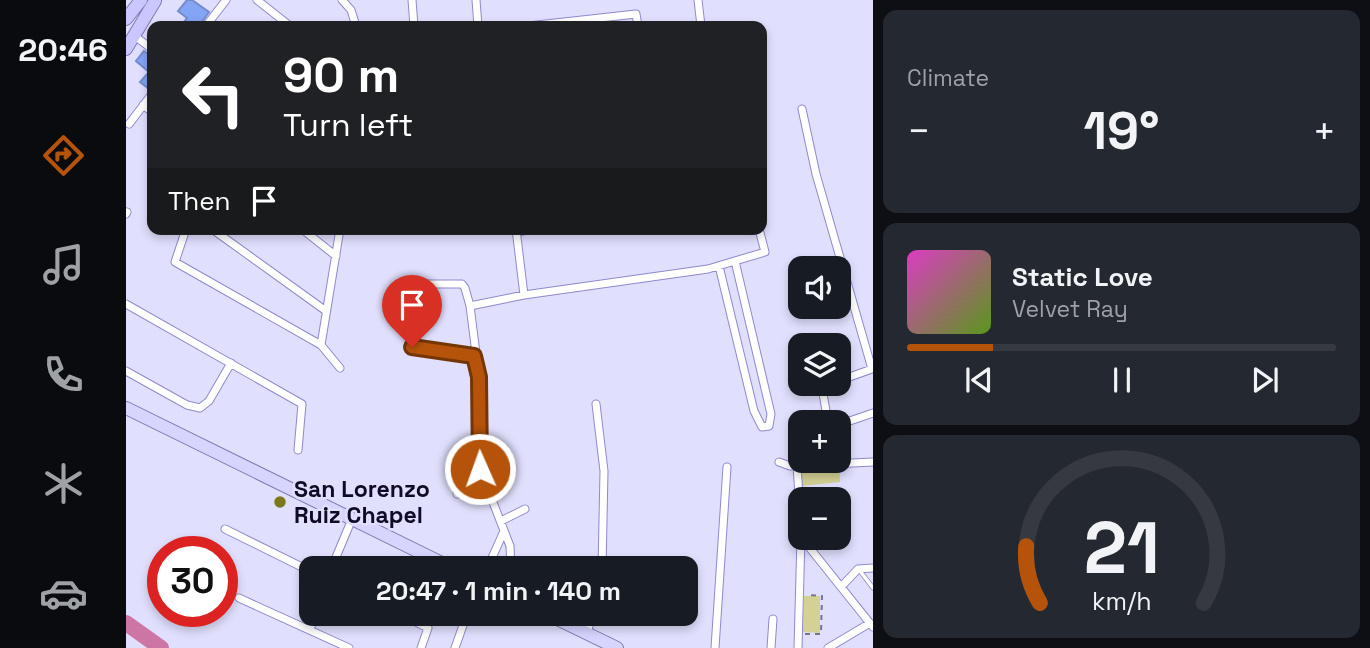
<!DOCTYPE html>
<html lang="en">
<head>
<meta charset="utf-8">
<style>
  body { margin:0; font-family:"Space Grotesk",sans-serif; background:#242831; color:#f1f3f6; height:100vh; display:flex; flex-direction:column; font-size:26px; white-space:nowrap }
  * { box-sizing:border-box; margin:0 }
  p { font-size:23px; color:#9ea1a6 }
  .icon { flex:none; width:38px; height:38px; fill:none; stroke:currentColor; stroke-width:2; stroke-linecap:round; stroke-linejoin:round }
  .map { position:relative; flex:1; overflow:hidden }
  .panel { display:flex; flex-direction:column; gap:10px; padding:10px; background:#0d0f14; width:497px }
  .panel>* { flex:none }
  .guide { position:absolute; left:21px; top:21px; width:620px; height:214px; border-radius:14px; box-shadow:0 4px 10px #0003; background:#202124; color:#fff; overflow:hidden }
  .tools { position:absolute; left:662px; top:256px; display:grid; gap:14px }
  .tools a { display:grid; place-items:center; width:63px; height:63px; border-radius:14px; background:#171b24; box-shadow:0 4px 10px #0003; font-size:35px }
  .speed { position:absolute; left:21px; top:536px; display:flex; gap:14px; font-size:35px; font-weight:700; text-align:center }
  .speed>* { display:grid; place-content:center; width:91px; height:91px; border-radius:50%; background:#171b24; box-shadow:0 4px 10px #0003; line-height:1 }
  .speed .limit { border:10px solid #d22; background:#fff; color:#111 }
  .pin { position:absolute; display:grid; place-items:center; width:60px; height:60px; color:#fff; margin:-72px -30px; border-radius:50% 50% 50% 0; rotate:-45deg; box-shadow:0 0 7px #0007 }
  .pin .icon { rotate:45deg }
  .me { position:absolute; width:77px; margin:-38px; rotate:358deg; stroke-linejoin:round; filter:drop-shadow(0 0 5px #0008) }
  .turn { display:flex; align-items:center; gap:24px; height:147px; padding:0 21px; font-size:32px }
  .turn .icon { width:91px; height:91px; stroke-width:2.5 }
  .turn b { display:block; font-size:49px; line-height:60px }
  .then { display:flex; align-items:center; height:66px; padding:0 21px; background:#0003; gap:14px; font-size:26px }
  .big { font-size:52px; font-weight:700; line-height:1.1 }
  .panel .tile { flex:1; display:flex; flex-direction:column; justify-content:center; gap:10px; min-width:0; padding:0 24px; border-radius:14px; background:#242831 }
  .panel .dial { align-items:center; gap:0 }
  .dial svg { height:182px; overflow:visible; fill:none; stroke:#363941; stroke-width:7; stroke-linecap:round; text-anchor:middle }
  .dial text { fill:#f1f3f6; stroke:none }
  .song { display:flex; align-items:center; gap:21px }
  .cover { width:84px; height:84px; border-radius:10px; background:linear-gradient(135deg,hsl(310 70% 55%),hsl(90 70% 35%)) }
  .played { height:7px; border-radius:4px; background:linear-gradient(90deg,#b45309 20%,#363941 20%) }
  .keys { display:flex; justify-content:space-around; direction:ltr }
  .heat { display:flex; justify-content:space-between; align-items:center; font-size:38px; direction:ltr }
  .trip { position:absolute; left:173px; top:556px; width:399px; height:70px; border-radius:14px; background:#171b24; box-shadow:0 4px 10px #0003; font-weight:700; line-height:70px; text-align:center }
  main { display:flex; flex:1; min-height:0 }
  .tab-bar { display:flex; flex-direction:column; width:126px; justify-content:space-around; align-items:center; background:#090b0e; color:#9ea1a6 }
  .tab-bar .icon { width:49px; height:49px }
  .tab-bar .current { color:#b45309 }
  .tab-bar b { font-size:32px; color:#f1f3f6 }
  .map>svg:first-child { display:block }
</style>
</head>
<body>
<main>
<nav class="tab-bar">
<b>20:46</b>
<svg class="icon current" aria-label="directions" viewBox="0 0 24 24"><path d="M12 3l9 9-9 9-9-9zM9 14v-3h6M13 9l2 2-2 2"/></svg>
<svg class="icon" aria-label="music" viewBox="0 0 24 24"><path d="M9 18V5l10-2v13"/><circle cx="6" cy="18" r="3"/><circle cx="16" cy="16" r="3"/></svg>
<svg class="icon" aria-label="phone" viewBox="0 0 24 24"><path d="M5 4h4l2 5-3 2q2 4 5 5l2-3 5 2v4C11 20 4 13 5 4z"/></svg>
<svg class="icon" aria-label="climate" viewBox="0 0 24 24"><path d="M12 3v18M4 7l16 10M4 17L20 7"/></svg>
<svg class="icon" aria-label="car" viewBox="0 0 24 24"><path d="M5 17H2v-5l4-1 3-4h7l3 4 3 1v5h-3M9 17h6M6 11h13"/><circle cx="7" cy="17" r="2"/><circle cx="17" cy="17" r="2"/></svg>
</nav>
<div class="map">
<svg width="747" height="648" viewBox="0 0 747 648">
  <rect width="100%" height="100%" fill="#e0dffd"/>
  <path fill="#d3d194" d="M714,465V482L676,486L675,466Z
    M678,596H694V633L677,632Z"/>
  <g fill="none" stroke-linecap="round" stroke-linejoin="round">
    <path stroke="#cd76a6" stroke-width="16" d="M0,623L35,648"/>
  </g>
  <path fill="#84a4f5" stroke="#738ccc" stroke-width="2" d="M61,0H66L83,12L73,26H55L61,18L52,11Z
    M18,51L26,57V86L23,89L14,82L23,72L10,61Z"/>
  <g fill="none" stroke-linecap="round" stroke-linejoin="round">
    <defs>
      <path id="service" d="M734,571L747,588"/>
      <path id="minor" d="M131,0L164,26
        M216,0L225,10L230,26
        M286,0L288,26
        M350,0L352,26
        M572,0L575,26
        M80,26L100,0
        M402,26L510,14L512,26
        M10,37L26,49
        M17,105L26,112
        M676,109L690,174L746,369L712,381
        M3,124L26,94
        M0,214L1,212
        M60,229L49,262L195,345L214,368
        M86,229L200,311
        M176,229L210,256
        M390,229L398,295
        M391,232L408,229
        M593,266L628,411L636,427L643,426L645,414L609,261
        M290,284H336L339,288L344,306
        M0,304L176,404L172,450
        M195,345L214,229
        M286,347L348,356
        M0,371L61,405L74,408L83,401L105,363
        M470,404L478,471L476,569
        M702,422L696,388L707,383
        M712,425L747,413
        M674,459L671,465L674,512
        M653,462L664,466L747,462
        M331,494L357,477
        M375,521L399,509
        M99,529L186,572
        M675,537L747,627
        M205,569L226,519
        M361,569L378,531
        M385,569L384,546L354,469L353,377L344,306L398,295L582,269L639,252L633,229
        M715,587L732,569L747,568
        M113,598L223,648
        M274,614L302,628L295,648
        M184,630L189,614
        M461,634L466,614
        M329,648L341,614
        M589,648L601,467
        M645,648L647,619
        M672,648L675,537
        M702,648L744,623"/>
      <path id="primary" d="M0,408L328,569
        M421,614L491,648"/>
      <path id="trunk" d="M0,19L15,0
        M0,49L29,1"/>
    </defs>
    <use href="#service" stroke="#8f89ce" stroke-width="5"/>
    <use href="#minor" stroke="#8f89ce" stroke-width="9"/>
    <use href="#primary" stroke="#807bb2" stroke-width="14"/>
    <use href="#trunk" stroke="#807bb2" stroke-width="14"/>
    <path stroke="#777490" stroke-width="2" stroke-dasharray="5 5" stroke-linecap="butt" d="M679,634H695L696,596L682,595"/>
    <use href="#service" stroke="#fff" stroke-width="3.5"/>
    <use href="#minor" stroke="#fff" stroke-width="7"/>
    <use href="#primary" stroke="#d7d4ff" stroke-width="12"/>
    <use href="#trunk" stroke="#cac6ff" stroke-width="12"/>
  </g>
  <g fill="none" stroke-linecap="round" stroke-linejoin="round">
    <defs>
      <path id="route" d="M286,347L348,356L353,377L354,469"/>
    </defs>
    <use href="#route" stroke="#753606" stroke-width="18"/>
    <use href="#route" stroke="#b45309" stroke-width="12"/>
  </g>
  <circle fill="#7c781e" stroke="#e0dffd" stroke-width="2.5" cx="154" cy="502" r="7"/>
  <g text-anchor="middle" stroke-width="5" stroke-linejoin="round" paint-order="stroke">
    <g font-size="23" font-weight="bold" fill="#0f0b24" stroke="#e0dffd" text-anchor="start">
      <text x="168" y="497">San Lorenzo<tspan x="168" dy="26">Ruiz Chapel</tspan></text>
    </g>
  </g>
</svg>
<div class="tools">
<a><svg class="icon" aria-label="sound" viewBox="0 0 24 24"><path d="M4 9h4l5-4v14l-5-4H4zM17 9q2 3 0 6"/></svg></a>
<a><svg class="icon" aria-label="layers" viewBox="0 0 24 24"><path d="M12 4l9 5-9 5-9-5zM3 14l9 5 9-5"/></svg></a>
<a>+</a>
<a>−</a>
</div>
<div class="speed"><div class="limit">30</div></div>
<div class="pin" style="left:286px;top:347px;background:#d93025"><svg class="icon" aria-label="arrive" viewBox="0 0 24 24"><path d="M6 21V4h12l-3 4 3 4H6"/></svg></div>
<svg class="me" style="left:354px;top:469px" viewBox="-20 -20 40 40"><circle r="17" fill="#b45309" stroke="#fff" stroke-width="3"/><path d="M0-11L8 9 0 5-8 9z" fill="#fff"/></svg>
<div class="trip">20:47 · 1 min · 140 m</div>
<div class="guide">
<div class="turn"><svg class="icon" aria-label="left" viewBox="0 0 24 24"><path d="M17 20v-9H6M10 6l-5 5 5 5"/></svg><div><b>90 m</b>Turn left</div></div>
<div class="then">Then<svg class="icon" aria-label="arrive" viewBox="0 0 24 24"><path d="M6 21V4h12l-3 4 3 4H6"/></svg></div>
</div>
</div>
<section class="panel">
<div class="tile"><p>Climate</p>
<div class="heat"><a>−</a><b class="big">19°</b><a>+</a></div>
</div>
<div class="tile">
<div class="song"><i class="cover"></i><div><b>Static Love</b><p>Velvet Ray</p></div></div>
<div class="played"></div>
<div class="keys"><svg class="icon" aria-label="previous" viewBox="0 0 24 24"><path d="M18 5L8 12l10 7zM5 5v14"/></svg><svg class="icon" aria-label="pause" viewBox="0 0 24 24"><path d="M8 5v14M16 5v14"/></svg><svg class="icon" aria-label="next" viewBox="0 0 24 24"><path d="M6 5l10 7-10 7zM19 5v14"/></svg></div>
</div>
<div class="tile dial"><svg viewBox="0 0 100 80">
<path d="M14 69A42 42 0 1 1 86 69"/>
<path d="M14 69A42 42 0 0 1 8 44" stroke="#b45309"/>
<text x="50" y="56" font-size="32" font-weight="700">21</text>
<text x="50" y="72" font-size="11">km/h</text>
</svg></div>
</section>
</main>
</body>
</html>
